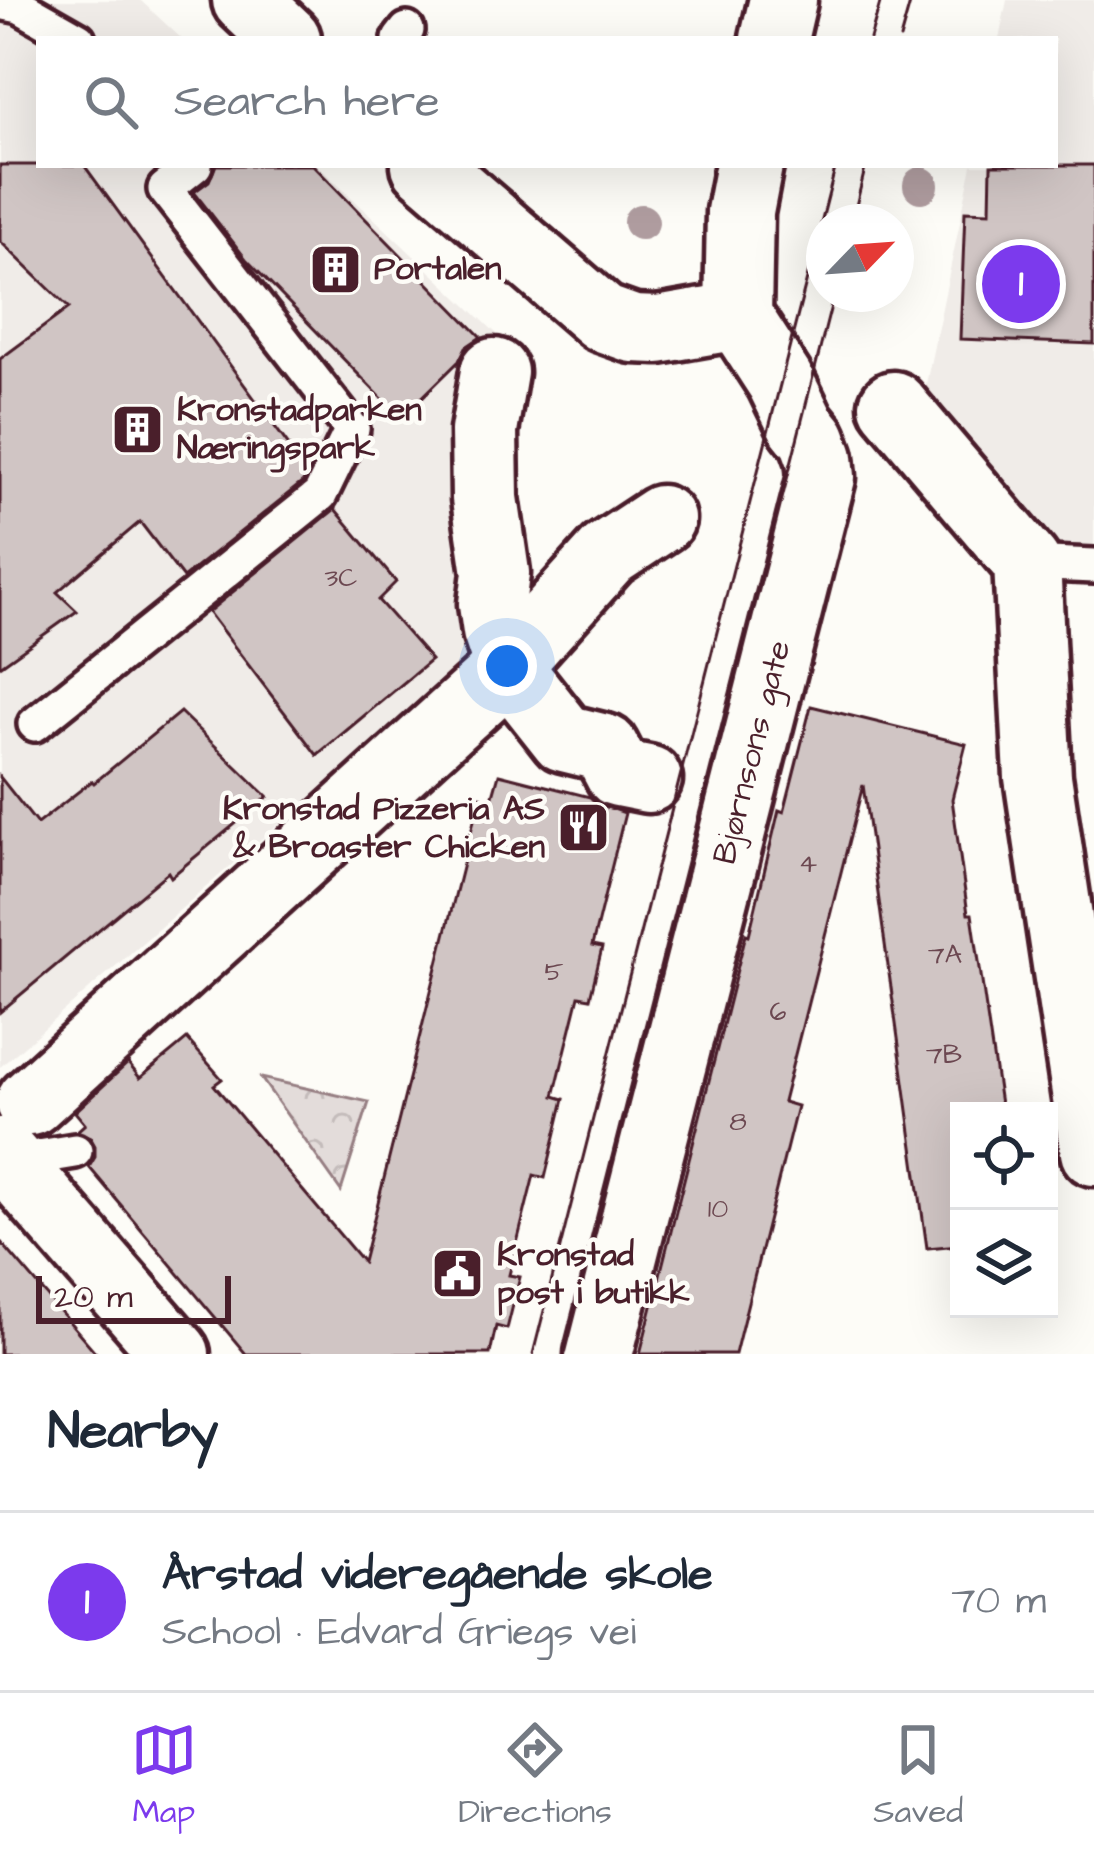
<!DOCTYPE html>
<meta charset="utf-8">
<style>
body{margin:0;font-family:"Architects Daughter",sans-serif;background:#f2f2f3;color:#1f2937}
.controls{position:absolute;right:36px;bottom:36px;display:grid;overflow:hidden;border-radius:0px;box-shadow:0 12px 48px #0002}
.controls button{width:108px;height:108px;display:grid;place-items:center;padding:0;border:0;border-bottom:3px solid #e0e1e3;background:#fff;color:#1f2937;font:60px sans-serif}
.compass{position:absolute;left:806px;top:204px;width:108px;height:108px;border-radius:50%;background:#fff;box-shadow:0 12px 48px #0002;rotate:65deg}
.scale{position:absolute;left:36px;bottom:30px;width:195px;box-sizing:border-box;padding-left:12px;border:6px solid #4a1f2b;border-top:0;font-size:33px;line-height:42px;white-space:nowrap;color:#4a1f2b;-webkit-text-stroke:9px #fdfcf7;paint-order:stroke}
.you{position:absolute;left:507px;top:666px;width:42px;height:42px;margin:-30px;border:9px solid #fff;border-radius:50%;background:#1a73e8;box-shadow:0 0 0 18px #1a73e833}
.badge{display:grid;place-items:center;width:78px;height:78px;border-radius:50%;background:#7c3aed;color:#fff;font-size:39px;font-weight:700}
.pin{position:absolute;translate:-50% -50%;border:6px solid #fff;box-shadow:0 3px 12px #0006}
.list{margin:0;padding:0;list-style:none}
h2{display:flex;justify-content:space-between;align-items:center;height:156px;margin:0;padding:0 48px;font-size:51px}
h2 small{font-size:39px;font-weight:400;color:#747a83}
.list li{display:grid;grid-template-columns:78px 1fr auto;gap:36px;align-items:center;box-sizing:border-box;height:180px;padding:0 48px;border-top:3px solid #e0e1e3}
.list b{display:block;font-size:45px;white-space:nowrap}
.list p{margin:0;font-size:39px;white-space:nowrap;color:#747a83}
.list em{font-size:39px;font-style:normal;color:#747a83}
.icon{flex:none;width:66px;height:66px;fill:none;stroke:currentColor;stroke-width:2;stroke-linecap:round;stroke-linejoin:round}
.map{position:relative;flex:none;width:1094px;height:1354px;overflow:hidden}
.search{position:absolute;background:#fff;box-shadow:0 12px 48px #0002;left:36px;right:36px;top:36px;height:132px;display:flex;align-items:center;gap:30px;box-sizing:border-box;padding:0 42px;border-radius:0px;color:#747a83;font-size:45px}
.sheet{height:336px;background:#fff}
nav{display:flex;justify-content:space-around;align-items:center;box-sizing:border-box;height:168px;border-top:3px solid #e0e1e3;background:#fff;font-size:33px;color:#747a83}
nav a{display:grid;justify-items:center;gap:6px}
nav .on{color:#7c3aed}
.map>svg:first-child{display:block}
</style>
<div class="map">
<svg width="1094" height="1354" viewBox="0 0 1094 1354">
<defs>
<pattern id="park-crowns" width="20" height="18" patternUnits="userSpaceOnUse" patternTransform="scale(3)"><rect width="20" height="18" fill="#e3dcda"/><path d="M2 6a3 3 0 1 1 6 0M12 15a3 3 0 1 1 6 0" fill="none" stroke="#c4bcbb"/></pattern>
</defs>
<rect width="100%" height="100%" fill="#fdfcf7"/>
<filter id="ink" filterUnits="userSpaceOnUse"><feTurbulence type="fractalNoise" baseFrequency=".00833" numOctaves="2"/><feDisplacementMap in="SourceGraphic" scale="24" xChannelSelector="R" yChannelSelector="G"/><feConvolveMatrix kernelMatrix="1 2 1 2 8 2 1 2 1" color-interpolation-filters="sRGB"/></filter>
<g filter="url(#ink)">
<g fill="#f0ece8">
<path d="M 0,0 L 140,0 L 182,39 L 39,39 L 39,165 L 317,165 L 496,333 L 471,656 L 0,1067 Z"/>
<path d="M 1007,0 L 1094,0 L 1094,566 L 1027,563 L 922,403 L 972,165 L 1055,165 L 1055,39 L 999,39 Z"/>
</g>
<path fill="url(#park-crowns)" stroke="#967e82" stroke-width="3" d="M 261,1078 L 369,1102 L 341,1191 Z"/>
<g fill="#d0c5c4" stroke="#4a1f2b" stroke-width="3">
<path d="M 0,165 L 84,165 L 308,472 L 303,482 L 183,578 L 140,522 L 57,592 L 77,611 L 0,666 L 0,359 L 69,308 L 0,241 Z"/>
<path d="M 216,165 L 313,165 L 481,337 L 466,347 L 459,361 L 401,418 L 246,259 L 194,192 L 209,181 Z"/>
<path d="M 991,165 L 1094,165 L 1094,344 L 960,339 L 965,211 L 990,212 Z"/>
<path d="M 335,509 L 396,582 L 378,600 L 431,660 L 317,755 L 208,612 Z"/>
<path d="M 811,706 L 966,744 L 952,799 L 968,914 L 972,914 L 1001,1111 L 959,1111 L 959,1245 L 927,1248 L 863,785 L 783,1102 L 797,1106 L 735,1354 L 640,1354 L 746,934 L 749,935 L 779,810 L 784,812 Z"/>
<path d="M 180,712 L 268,797 L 171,877 L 168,872 L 0,1012 L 0,777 L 37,824 L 92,781 L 94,783 Z"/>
<path d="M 499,774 L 590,797 L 596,803 L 625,813 L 592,946 L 602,948 L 590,998 L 579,996 L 554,1096 L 564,1099 L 545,1178 L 534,1175 L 509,1275 L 520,1277 L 507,1329 L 496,1326 L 490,1354 L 246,1354 L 89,1167 L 95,1157 L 95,1146 L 90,1137 L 77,1131 L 85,1124 L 75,1112 L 128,1063 L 140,1078 L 187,1039 L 222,1079 L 214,1085 L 363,1262 L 480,796 L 492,799 Z"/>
<path d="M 0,1241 L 97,1354 L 0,1354 Z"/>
</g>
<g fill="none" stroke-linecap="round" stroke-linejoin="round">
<defs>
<g id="lane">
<path d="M 0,2 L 20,6 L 78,39"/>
<path d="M 400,39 L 407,30"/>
<path d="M 1027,563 L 1094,566"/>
<path d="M 35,724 L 320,495 L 352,429 L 165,189 L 195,165"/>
<path d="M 9,1162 L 75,1151"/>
</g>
<g id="street">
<path d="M 494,372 L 484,431 L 485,498 L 496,573 L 492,604 L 496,631 L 508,667 L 564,738 L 605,748 L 618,773 L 648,779"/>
<path d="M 893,405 L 1027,563 L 1038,777 L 1094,1152"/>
<path d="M 30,1102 L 490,685 L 608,554 L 661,519"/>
<path d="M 0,1151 L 176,1354"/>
</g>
<g id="primary">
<path d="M 246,0 L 287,39"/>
<path d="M 774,39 L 783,0"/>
<path d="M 425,165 L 602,318 L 633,329 L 658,330 L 738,316"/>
<path id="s1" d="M 599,1354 L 822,477 L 820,458 L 813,439 L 801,424 L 780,381 L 738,316 L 740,212 L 749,165"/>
</g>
</defs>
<use href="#lane" stroke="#4a1f2b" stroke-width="42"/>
<use href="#street" stroke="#4a1f2b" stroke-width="75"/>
<use href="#primary" stroke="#4a1f2b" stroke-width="75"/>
<use href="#lane" stroke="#fdfcf7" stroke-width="33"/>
<use href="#street" stroke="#fdfcf7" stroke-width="66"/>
<use href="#primary" stroke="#fdfcf7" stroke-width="66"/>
<g stroke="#4a1f2b" stroke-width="3">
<path d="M 870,39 L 881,0"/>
<path d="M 900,39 L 911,0"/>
<path d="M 852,222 L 866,165"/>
<path d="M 533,1354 L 836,165"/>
<path d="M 565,1354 L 834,294"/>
</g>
</g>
<g fill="#af9c9f">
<circle cx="921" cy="185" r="18"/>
<circle cx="641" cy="222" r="18"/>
</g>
</g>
<defs>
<symbol id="building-square" viewBox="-11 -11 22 22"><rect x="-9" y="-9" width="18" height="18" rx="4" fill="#4a1f2b" stroke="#fdfcf7"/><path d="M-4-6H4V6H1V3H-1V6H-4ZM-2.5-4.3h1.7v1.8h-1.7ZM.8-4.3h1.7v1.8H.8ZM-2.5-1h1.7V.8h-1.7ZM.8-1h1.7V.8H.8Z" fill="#fff"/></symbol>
<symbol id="restaurant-square" viewBox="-11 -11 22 22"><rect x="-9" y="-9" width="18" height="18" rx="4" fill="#4a1f2b" stroke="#fdfcf7"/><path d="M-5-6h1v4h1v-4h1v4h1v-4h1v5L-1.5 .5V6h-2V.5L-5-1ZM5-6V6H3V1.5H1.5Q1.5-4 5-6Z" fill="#fff"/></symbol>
<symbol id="civic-square" viewBox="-11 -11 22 22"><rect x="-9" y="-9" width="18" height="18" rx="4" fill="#4a1f2b" stroke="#fdfcf7"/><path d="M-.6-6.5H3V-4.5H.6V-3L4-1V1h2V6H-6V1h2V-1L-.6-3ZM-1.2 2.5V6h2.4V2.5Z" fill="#fff"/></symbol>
</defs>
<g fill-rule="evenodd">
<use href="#building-square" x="306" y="240" width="59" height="59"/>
<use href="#building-square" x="108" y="400" width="59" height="59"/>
<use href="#restaurant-square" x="554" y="798" width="59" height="59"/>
<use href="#civic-square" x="428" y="1244" width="59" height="59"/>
</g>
<g text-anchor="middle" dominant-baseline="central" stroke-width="9" stroke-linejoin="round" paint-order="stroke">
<g font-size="27" fill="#6c4851">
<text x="341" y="578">3C</text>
<text x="808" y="864">4</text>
<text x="945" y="955">7A</text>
<text x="554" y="972">5</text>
<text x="778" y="1012">6</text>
<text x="944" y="1055">7B</text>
<text x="738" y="1122">8</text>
<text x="718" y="1209">10</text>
</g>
<g font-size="33" font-weight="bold" fill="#4a1f2b" stroke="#fdfcf7" text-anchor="start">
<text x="374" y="269">Portalen</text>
<text x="177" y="410">Kronstadparken<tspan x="177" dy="38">Næringspark</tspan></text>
<text x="545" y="809" text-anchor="end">Kronstad Pizzeria AS<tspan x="545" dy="38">&amp; Broaster Chicken</tspan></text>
<text x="497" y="1255">Kronstad<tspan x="497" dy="38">post i butikk</tspan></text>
</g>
<g font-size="33" fill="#4a1f2b" stroke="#fdfcf7">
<text stroke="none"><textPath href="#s1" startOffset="621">Bjørnsons gate</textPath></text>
</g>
</g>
</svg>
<div class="controls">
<button><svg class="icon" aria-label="locate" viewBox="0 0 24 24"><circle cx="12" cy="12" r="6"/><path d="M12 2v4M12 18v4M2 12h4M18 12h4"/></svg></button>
<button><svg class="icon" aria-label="layers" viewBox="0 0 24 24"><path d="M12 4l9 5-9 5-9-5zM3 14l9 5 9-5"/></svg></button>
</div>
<svg class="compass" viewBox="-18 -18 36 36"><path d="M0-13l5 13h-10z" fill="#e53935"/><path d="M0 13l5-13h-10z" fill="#747a83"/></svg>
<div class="scale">20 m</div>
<div class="you"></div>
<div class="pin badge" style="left:1021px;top:284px">1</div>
<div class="search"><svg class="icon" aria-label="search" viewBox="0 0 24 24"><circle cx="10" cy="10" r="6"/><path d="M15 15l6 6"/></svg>Search here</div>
</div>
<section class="sheet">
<h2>Nearby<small></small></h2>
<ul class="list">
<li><span class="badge">1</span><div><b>Årstad videregående skole</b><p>School · Edvard Griegs vei</p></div><em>70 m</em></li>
</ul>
</section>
<nav>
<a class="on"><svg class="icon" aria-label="map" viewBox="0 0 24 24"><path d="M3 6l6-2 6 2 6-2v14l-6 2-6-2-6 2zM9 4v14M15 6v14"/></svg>Map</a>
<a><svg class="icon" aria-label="directions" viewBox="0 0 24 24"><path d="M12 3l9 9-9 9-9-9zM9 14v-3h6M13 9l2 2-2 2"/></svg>Directions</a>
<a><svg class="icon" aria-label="saved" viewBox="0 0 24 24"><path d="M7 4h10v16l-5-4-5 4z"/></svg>Saved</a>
</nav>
